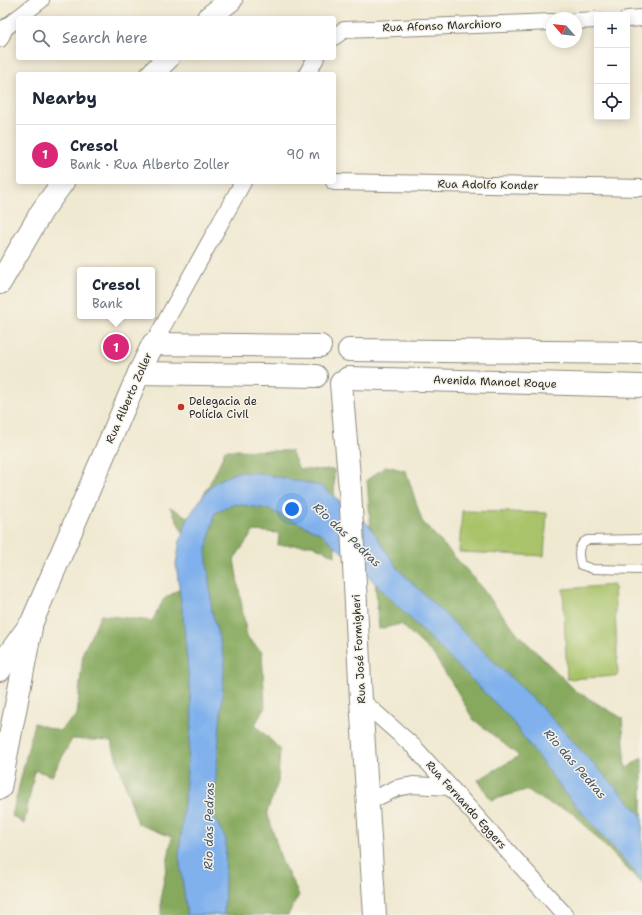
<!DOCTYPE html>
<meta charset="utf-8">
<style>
body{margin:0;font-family:"Shantell Sans",sans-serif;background:#f6f6f7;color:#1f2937}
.controls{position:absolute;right:12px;top:12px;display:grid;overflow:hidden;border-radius:4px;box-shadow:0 2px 10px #0003}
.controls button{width:36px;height:36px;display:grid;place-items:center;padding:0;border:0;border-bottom:1px solid #e0e1e3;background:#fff;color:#1f2937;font:20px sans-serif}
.compass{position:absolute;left:546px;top:12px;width:36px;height:36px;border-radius:50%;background:#fff;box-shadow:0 2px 10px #0003;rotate:298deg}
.you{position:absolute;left:292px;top:509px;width:14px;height:14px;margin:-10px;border:3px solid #fff;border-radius:50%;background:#1a73e8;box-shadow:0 0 0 6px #1a73e833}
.badge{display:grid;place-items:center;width:26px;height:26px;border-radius:50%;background:#db2777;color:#fff;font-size:13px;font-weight:700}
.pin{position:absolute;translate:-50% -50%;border:2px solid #fff;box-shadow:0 1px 4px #0006}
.popup{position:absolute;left:77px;top:267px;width:78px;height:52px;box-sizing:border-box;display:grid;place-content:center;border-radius:4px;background:#fff;filter:drop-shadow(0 1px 3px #0005);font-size:13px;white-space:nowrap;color:#747a83}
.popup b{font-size:15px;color:#1f2937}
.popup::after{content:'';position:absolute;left:50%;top:100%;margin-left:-8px;border:8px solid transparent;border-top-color:#fff}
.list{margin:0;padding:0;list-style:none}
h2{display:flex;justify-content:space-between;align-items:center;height:52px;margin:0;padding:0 16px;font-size:17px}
h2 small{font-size:13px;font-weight:400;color:#747a83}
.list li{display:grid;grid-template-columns:26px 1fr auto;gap:12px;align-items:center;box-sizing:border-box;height:60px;padding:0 16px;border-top:1px solid #e0e1e3}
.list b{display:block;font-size:15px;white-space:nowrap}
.list p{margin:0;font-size:13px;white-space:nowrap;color:#747a83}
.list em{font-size:13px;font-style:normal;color:#747a83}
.icon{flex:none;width:22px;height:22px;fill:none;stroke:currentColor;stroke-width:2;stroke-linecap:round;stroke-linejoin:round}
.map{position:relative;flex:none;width:642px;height:915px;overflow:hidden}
.search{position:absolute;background:#fff;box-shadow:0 2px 10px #0003;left:16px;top:16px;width:320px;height:44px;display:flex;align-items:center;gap:10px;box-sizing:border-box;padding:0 14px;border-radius:4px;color:#747a83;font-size:15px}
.panel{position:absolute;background:#fff;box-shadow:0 2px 10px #0003;left:16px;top:72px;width:320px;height:112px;border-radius:4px}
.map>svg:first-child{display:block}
</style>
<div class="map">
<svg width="642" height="915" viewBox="0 0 642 915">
<rect width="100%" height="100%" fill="#f7f3e8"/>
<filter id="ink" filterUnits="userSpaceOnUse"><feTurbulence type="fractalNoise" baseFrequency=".025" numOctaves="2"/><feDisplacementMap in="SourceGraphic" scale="8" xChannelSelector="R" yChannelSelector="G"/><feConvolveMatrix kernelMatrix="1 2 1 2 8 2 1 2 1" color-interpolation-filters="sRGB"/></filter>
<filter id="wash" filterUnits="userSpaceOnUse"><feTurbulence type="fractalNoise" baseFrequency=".012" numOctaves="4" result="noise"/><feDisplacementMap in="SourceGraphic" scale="16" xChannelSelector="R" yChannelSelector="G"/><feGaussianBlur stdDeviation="0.9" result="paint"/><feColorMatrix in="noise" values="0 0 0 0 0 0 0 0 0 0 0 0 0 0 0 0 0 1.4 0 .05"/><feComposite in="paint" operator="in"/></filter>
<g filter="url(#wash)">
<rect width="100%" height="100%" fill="#f0e9d1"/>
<g fill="#a8c369" stroke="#6a774a">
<path d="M 462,511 L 547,513 L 544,556 L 459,552 Z"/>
<path d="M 614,585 L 618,676 L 567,679 L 563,589 Z"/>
</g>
<g fill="#86a95d" stroke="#586a44">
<path d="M 225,450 L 291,451 L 299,469 L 334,470 L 335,556 L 312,545 L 278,545 L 279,533 L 254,531 L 234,559 L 247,637 L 262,652 L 265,707 L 255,725 L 280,749 L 278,782 L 267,812 L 282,862 L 299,895 L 288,915 L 161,915 L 161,895 L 172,837 L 138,824 L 111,741 L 72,739 L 52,776 L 35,770 L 24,824 L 12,816 L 34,723 L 59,731 L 77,715 L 83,652 L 101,615 L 152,621 L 164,599 L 180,589 C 177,568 176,554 183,533 L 170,507 L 189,518 C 203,496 216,475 225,450 Z"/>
<path d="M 386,466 L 406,471 L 422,521 L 473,577 L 518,634 L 576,691 L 622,718 L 626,769 L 642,757 L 642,884 L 572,812 L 550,804 L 526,790 L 491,800 L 478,780 L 519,756 L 473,719 L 457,691 L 433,654 L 401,624 L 379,629 L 367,480 Z"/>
</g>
<path fill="#80b1ec" stroke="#566e8c" d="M 237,472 L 259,473 L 321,486 L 369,525 L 399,570 L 543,709 L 642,816 L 642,880 L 563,791 L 509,717 L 368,576 L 322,534 L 268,509 L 235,504 L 215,513 L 206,551 L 212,612 L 225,660 L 213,816 L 226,839 L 224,915 L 187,915 L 179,856 L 192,717 L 183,616 L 176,564 L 180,541 L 188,518 L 203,496 L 215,482 Z"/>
</g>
<g filter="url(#ink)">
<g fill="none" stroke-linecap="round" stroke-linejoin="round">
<defs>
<path id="lane" d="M 642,539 L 587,540 C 577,545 578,555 581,565 L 593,569 L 642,570"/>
<g id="street">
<path d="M 18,18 L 41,0"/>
<path d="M 627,19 L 642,18"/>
<path d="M 576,21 L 597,20"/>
<path d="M 334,37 L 344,30 L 552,22"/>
<path d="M 0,39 L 5,28 L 18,18"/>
<path d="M 307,74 L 316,58"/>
<path d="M 334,182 L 642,188"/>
<path d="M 153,344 L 243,182"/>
<path d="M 361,700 L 414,747 L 565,915"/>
<path d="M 367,802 L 397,788 L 413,785 L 449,787"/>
</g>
<g id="secondary">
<path d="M 208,18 L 231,0"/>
<path d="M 152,74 L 168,58"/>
<path d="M 0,283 L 42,211 L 63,182"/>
<path d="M 349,350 L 642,353"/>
<path d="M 139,373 L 316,376"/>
<path d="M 348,378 L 642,386"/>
<path d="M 341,383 L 350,489 L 361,700 L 375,915"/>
<path d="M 0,670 L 9,654 L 32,622 L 139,373 L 153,344 L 320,346"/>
<path d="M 0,788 L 31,628"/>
</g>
</defs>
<use href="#lane" stroke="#8e8a7e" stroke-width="10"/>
<use href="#street" stroke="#8e8a7e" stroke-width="18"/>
<use href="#secondary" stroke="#8e8a7e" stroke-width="24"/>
<use href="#lane" stroke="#fff" stroke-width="8"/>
<use href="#street" stroke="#fff" stroke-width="16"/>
<use href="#secondary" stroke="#fff" stroke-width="22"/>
</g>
</g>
<circle fill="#c8321e" stroke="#f7f3e8" stroke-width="1.5" cx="181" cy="407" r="4"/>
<g text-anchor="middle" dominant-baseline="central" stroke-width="3" stroke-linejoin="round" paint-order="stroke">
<g font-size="11" fill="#2b2b2b" stroke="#f7f3e8">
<text transform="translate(442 26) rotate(-2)">Rua Afonso Marchioro</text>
<text transform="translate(488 185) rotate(1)">Rua Adolfo Konder</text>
<text transform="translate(495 382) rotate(2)">Avenida Manoel Roque</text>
<text transform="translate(129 398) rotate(-66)">Rua Alberto Zoller</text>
<text transform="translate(359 649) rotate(-93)">Rua José Formigheri</text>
<text transform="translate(466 805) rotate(48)">Rua Fernando Eggers</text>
</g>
<g font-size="11" fill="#2b2b2b" stroke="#f7f3e8" text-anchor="start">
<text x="189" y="401">Delegacia de<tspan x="189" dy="13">Polícia Civil</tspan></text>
</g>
<g font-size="12" font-style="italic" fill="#445365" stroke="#f7f3e8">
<text transform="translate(347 535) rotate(43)">Rio das Pedras</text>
<text transform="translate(575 764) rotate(49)">Rio das Pedras</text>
<text transform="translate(209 826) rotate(-89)">Rio das Pedras</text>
</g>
</g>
</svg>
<div class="controls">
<button>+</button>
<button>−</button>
<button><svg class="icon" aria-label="locate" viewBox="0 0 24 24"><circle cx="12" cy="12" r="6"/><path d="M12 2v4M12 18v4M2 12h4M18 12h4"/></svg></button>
</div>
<svg class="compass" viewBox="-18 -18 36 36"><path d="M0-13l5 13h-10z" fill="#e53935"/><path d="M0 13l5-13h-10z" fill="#747a83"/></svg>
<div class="you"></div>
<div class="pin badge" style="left:116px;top:347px">1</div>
<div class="popup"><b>Cresol</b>Bank</div>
<div class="search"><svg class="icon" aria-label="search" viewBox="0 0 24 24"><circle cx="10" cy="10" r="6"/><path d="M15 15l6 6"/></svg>Search here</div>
<section class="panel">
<h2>Nearby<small></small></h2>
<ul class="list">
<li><span class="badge">1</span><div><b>Cresol</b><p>Bank · Rua Alberto Zoller</p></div><em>90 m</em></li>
</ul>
</section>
</div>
